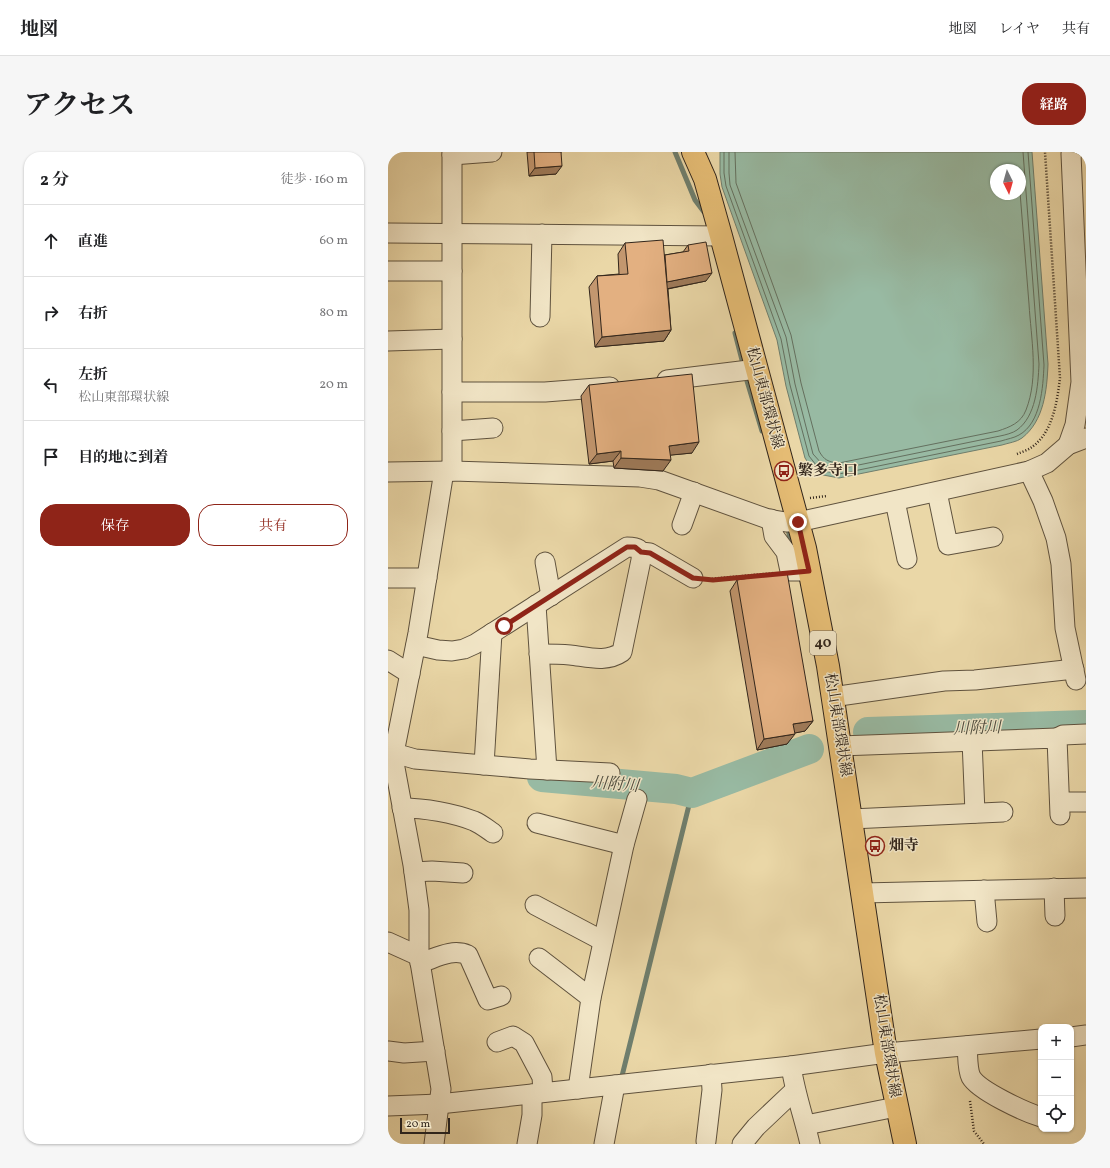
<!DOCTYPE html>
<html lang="ja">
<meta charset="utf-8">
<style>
body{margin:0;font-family:Vollkorn,"Noto Serif JP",serif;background:#f6f6f6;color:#202124}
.controls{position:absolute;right:12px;bottom:12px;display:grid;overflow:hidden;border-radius:8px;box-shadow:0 1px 3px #0004}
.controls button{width:36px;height:36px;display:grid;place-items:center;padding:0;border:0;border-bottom:1px solid #e0e0e0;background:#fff;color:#202124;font:20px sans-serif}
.compass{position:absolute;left:602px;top:12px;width:36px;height:36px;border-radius:50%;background:#fff;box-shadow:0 1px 3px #0004;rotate:175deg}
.scale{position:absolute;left:12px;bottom:10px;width:50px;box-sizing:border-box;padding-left:4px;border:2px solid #31251b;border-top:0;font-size:11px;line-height:14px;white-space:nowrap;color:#31251b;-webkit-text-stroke:3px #f1e5c6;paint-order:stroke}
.stop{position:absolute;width:12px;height:12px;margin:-9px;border:3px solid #8f2418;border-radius:50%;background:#fff}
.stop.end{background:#8f2418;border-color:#fff;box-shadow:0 1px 4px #0008}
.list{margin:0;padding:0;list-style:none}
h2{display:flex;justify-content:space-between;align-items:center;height:52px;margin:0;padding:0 16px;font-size:17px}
h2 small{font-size:13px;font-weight:400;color:#757577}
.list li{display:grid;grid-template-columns:26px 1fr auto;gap:12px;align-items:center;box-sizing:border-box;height:72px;padding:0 16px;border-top:1px solid #e0e0e0}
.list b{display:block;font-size:15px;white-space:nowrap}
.list p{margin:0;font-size:13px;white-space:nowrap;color:#757577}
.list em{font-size:13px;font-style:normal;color:#757577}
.actions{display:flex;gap:8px;padding:12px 16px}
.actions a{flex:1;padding:9px 0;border:1px solid #8f2418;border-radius:16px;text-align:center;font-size:14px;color:#8f2418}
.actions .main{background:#8f2418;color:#fff}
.icon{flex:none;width:22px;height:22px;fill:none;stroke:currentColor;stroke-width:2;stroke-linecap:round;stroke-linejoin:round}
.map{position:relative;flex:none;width:698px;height:992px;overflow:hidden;border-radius:16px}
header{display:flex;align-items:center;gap:24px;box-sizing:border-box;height:56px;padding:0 20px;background:#fff;border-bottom:1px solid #e0e0e0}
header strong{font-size:19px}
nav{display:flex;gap:22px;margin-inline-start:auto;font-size:14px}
.intro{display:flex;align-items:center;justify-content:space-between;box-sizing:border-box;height:96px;padding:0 24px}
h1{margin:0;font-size:28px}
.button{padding:10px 18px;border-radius:16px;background:#8f2418;color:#fff;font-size:14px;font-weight:700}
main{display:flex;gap:24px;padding:0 24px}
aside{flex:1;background:#fff;border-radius:16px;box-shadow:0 1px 3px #0004}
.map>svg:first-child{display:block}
</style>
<header>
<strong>地図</strong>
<nav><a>地図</a><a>レイヤ</a><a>共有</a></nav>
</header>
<div class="intro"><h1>アクセス</h1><a class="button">経路</a></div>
<main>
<aside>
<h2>2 分<small>徒歩 · 160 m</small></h2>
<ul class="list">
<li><svg class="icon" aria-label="ahead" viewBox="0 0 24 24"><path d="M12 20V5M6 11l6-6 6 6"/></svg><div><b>直進</b></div><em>60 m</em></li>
<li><svg class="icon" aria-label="right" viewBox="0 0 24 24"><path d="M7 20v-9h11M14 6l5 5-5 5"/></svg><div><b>右折</b></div><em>80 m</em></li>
<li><svg class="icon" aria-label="left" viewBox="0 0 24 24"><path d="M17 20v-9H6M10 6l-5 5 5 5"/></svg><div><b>左折</b><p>松山東部環状線</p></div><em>20 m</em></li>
<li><svg class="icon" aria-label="arrive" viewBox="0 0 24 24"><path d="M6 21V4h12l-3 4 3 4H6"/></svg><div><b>目的地に到着</b></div></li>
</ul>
<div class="actions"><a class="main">保存</a><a>共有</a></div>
</aside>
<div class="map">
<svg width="698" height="992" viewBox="0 0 698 992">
<rect width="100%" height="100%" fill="#ead7a7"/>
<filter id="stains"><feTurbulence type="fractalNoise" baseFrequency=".005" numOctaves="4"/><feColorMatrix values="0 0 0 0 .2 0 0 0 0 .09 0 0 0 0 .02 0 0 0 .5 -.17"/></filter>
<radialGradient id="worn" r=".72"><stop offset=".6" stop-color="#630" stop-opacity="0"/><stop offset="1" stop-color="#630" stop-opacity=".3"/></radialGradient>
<path fill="#98baa3" stroke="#6f7e6d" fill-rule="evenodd" d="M 332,0 L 644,0 L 660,212 C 659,238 656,269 634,286 C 629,290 620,291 614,293 L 451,326 L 430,322 L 425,318 L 417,306 L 398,234 L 389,188 L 334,35 L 332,22 ZM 608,18 L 632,18 L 632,42 L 608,42 Z"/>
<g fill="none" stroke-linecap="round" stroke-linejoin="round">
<g stroke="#64705f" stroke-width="1">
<path d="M 336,0 L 336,21 L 338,34 L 393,187 L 402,233 L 421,304 L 432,318 L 451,322 L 613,289 C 619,287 626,286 631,283 C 653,271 655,235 656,213 L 640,0"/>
<path d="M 341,0 L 341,21 L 342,33 L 398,185 L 407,232 L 425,302 L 435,313 L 451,317 L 612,284 C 617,283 625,281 629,278 C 648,264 650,234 651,212 L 635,0"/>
<path d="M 347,0 L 348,31 L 403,183 L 413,231 L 431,299 C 436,308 440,310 451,311 L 610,279 C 622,275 633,271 638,258 C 651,225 643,186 641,152 C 638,115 635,77 632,40"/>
</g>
<g stroke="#6f7e6d" stroke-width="5">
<path d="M 287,0 L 307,48 L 316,60"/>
<path d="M 347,181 L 354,208"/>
<path d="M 359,229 L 374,279"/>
<path d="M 400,377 L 404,396"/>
<path d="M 234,924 L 304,641"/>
</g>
<g stroke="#98baa3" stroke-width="30">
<path d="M 480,580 L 698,573"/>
<path d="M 154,625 L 288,637 L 304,641 L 421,597"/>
</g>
<defs>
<g id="street">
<path d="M 64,3 L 104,0"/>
<path d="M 0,81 L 333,84"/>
<path d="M 0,119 L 64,119"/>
<path d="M 152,165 L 154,82"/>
<path d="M 0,189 L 64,187"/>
<path d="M 279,228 L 369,217"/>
<path d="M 64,240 L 157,240 L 222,235"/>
<path d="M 64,279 L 105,276"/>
<path d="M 680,293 L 687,273 L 693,230 L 683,2 L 685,0"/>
<path d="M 56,319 L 30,481 L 6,601 L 27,607 L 142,617 L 222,621"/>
<path d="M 64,319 L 64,0"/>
<path d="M 641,319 L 655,349 L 668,386 L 673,412 L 677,476 L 688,528"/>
<path d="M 0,320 L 64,319 L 252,325 L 271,328 L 380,367 L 398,370 L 410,370 L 641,319 L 659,311 L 680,293 L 698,286"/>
<path d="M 549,340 L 560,393 L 605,385"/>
<path d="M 507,349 L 519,407"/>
<path d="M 383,367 L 386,384 L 398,400 L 402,419 L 421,419"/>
<path d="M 294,373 L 306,340"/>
<path d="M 253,400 L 262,401 L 305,426"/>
<path d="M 157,410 L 163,444"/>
<path d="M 0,426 L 39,426"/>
<path d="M 148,453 L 159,618"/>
<path d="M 28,493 L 50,498 L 64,499 L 76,497 L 87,492 L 239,395 C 249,395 254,396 253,408 L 234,500 C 218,511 200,505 182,503 C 172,502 161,502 151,502"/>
<path d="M 0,508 L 22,522"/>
<path d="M 444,545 L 556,529 L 587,528 L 686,517"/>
<path d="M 669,586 L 675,583 L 698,582"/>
<path d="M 584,588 L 587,661"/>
<path d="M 452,594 L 669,586 L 672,663"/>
<path d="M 0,599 L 6,601 L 7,616 L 25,713 L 31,758 L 31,804 L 53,937 L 46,992"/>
<path d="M 96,613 L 104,481"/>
<path d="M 672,650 L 698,650"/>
<path d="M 14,656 C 37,656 65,661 86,669 C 93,672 99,677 105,681"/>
<path d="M 463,667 L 615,660"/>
<path d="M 149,671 L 236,693"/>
<path d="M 26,720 L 44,719 L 75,721"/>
<path d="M 666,736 L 667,764"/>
<path d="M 596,738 L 599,770"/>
<path d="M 474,741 L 698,736"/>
<path d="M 147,753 L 215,789"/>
<path d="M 0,790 L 31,804"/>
<path d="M 151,806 L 203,846"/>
<path d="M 32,811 C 48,806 64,796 80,803 L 100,848 L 113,844"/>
<path d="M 683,885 L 698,883"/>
<path d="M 109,890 L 125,884 L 136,891 L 154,925 L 155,940"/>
<path d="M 579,894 C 580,902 579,917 583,925 C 591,939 637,960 653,965"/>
<path d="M 0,899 L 16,901 L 47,899"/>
<path d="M 403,914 C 407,941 416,966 422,992"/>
<path d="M 190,937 L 203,846 L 236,693 L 249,647"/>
<path d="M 0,954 L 51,952 L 403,914 L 498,901 L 653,887"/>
<path d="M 418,973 L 508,955"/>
<path d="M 318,989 L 324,938 L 323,922"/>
<path d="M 139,992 L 144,963 L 144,942"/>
<path d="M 216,992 L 227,933"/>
<path d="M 354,992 L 368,975 L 406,939"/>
</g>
<path id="primary" d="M 305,0 L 317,27 L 333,84 L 417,396 L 440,514 L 498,901 L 517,992"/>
</defs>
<use href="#street" stroke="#5f523e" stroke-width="21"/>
<use href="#primary" stroke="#31251b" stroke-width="24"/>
<g stroke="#31251b" stroke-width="2.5" stroke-dasharray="1 2" stroke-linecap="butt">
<path d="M 629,302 C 634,300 640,298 644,295 C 665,280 669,250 672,226 L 657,0"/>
<path d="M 422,346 L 439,344"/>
<path d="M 321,427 L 386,421"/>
<path d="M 582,949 L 586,979 L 596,992"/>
</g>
<use href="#street" stroke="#f1e5c6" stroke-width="19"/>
<use href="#primary" stroke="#e5bc74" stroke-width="22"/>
</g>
<g fill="#c3976f" stroke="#31251b">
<path d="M 139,0 L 173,0 L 168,22 L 141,24 Z"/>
<path d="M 237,91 L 277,103 L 295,100 L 300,93 L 318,129 L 280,137 L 283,178 L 276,189 L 207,195 L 201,135 L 209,124 L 231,122 L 230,102 Z"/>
<path d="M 201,233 L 304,301 L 282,303 L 275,319 L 226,316 L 225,309 L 201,312 L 193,244 Z"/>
<path d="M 349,428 L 425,569 L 417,579 L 406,581 L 399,592 L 369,598 L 342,439 Z"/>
</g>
<g fill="#9f7b5a" stroke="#31251b">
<path d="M 174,14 L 168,22 L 141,24 L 147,16 Z"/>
<path d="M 324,121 L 318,129 L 273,138 L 278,130 Z"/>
<path d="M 283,178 L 276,189 L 207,195 L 214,185 Z"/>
<path d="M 311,290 L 304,301 L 274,304 L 281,294 Z"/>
<path d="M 233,299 L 225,309 L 201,312 L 209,302 Z"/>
<path d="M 233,306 L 283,308 L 275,319 L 226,316 Z"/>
<path d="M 425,569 L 417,579 L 397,583 L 405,572 Z"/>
<path d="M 407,582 L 399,592 L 369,598 L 376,587 Z"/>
</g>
<g fill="#e3b081" stroke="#31251b">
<path d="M 146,0 L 173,0 L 174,14 L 147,16 Z"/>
<path d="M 275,88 L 283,178 L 214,185 L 209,124 L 240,122 L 237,91 Z"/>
<path d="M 318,90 L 324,121 L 279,130 L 277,103 L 301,99 L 300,93 Z"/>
<path d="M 304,222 L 311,290 L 281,294 L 283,308 L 233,306 L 233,299 L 209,302 L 201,233 Z"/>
<path d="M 399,420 L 425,569 L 405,572 L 407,582 L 376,587 L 349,428 Z"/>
</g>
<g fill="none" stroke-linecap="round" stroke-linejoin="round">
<path stroke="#8f2418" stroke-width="5" d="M 116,474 L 239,395 L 247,395 L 253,400 L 262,401 L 305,426 L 325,428 L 421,419 L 410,370"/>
</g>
<defs>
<symbol id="bus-ring" viewBox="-11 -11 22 22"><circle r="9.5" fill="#f1e5c6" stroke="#8f2418" stroke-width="1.5"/><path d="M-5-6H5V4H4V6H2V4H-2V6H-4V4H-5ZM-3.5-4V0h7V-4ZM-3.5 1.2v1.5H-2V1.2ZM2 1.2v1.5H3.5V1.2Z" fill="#8f2418"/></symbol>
</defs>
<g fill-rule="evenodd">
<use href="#bus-ring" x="385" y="308" width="22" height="22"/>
<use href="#bus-ring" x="476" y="683" width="22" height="22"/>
</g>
<g text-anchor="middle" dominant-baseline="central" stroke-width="3" stroke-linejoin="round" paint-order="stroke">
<rect fill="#f1e5c6" stroke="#6b5f4e" stroke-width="1" x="422" y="479" width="26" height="24" rx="3"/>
<g font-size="14" font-weight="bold" fill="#31251b">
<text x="435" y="491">40</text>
</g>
<g font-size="15" fill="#31251b" stroke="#f1e5c6">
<text transform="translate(376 246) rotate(75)">松山東部環状線</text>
<text transform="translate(449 573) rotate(81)">松山東部環状線</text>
<text transform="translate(498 894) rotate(81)">松山東部環状線</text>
</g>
<g font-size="15" font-weight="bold" fill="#31251b" stroke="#f1e5c6" text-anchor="start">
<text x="410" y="319">繁多寺口</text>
<text x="501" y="694">畑寺</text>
</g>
<g font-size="16" font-style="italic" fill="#4b4a3d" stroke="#f1e5c6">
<text transform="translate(589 577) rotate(-2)">川附川</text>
<text transform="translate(227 633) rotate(5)">川附川</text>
</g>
</g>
<rect width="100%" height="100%" filter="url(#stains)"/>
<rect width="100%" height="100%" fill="url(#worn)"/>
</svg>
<div class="controls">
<button>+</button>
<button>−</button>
<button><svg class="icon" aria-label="locate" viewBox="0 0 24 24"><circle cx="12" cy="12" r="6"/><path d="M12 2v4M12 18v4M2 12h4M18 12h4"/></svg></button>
</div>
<svg class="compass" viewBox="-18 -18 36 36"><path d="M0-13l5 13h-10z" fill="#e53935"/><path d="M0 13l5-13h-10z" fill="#757577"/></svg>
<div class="scale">20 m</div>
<div class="stop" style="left:116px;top:474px"></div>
<div class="stop end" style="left:410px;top:370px"></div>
</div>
</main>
